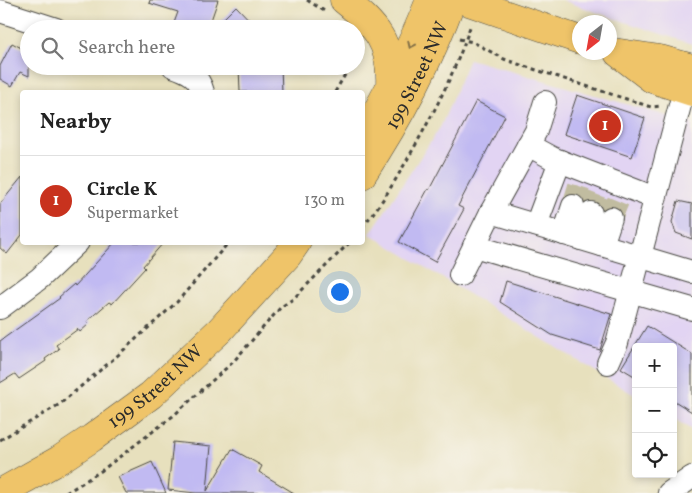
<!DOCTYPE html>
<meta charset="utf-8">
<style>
body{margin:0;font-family:Vollkorn,serif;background:#f6f6f6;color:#222}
.controls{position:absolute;right:15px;bottom:15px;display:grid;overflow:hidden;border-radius:5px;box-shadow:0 2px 8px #0003}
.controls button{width:45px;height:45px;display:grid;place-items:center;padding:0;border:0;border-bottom:1px solid #e0e0e0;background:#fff;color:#222;font:25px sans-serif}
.compass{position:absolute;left:572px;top:15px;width:45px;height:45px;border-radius:50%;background:#fff;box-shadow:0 2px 8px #0003;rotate:211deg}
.you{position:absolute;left:339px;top:291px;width:18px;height:18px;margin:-12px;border:4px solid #fff;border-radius:50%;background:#1a73e8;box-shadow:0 0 0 8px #1a73e833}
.badge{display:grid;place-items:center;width:32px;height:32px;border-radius:50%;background:#c8321e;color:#fff;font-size:16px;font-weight:700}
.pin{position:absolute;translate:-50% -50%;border:2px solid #fff;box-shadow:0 1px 5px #0006}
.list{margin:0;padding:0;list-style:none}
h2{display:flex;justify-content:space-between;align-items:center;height:65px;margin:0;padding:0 20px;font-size:21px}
h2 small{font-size:16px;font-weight:400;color:#767676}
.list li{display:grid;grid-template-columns:32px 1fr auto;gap:15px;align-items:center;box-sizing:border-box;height:90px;padding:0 20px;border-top:1px solid #e0e0e0}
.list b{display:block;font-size:19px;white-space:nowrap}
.list p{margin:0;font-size:16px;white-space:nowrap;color:#767676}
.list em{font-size:16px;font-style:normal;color:#767676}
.icon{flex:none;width:28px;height:28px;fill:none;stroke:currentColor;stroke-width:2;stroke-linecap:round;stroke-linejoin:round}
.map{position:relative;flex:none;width:692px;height:493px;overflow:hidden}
.search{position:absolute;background:#fff;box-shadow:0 2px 8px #0003;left:20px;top:20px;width:345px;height:55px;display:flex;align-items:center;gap:12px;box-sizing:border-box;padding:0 18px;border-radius:28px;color:#767676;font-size:19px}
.panel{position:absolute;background:#fff;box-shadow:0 2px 8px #0003;left:20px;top:90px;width:345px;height:155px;border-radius:5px}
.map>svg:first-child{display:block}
</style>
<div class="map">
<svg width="692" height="493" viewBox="0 0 692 493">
<rect width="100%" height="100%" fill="#f7f3e8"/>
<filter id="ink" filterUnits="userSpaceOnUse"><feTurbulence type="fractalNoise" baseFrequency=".02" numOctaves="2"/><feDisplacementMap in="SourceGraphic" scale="10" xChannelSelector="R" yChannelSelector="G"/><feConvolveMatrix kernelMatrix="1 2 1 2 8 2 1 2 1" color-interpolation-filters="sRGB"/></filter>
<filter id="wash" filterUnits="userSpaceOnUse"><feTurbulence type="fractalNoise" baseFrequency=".0096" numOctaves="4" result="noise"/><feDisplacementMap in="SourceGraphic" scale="20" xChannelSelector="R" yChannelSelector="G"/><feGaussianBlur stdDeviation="1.12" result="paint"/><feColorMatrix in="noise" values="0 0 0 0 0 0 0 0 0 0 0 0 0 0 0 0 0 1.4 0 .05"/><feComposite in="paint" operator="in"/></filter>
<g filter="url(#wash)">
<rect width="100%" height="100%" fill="#e7e0bd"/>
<g fill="#e2d4f3">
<path d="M 562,0 L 692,0 L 692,44 L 610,17 Z"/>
<path d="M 469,59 L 692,123 L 692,430 L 673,418 L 673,347 L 636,347 L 636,396 L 370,234 L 441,126 Z"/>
</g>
<g id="blocks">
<g fill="#c1baf2">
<path d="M 150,0 L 218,0 L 208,29 L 190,29 L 174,23 L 178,12 L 149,3 Z"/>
<path d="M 236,6 L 258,29 L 213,29 Z"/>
<path d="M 12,43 L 29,52 L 29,76 L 20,72 L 12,86 L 0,79 L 0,66 Z"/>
<path d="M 239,66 L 281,66 L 282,92 L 240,92 Z"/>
<path d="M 577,95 L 645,118 L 632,157 L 564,134 Z"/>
<path d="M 476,101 L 505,116 L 458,206 L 464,209 L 435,262 L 399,242 L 428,189 L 429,190 Z"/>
<path d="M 22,177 L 22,235 L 7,254 L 0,248 L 0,204 Z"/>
<path d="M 678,201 L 692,204 L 692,239 L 676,233 L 672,222 Z"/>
<path d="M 115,242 L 164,242 L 143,266 L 145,268 L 112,304 L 109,302 L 87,321 L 89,324 L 80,332 L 78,329 L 56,345 L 59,349 L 45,359 L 46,361 L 19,379 L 15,374 L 0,383 L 0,341 L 60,298 L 59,297 L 74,284 L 75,286 Z"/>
<path d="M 506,281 L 611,314 L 600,350 L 552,335 L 500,302 Z"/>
<path d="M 647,326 L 692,354 L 692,412 L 673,400 L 673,347 L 636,347 L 636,377 L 621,368 Z"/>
<path d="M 173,442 L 211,446 L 207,491 L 232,449 L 262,466 L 259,472 L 294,493 L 196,493 L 168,490 Z"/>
<path d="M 152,462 L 166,493 L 126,493 L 118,477 Z"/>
</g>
</g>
</g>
<g filter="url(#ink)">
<use href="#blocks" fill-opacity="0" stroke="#474641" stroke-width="1"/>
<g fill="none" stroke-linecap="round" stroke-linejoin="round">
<g stroke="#c1bca0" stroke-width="22" stroke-dasharray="22 11" stroke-linecap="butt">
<path d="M 573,206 L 579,186"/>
<path d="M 591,213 L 598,195"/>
<path d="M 611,218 L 618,201"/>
</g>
<defs>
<g id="minor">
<path d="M 0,11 L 56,29"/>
<path d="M 173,66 C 188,71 199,76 203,92"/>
<path d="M 528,145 L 552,158 L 655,198"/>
<path d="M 491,212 L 692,272"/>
<path d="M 536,225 L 560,161"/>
<path d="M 564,234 L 573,206"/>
<path d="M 581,239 L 591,213"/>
<path d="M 602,245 L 611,218"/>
<path d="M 474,246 L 692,309"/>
<path d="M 460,275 L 491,212 L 536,131 L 545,102"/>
<path d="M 0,308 L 40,278 L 78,242"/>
<path d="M 608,363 L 617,343 L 684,90"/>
<path d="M 669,493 L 692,477"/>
</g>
<g id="major">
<path d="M 344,0 C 376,26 392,42 390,86"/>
<path d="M 463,0 L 580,40"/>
<path d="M 618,53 L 652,79 L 692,92"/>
<path d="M 620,53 L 660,59 L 692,68"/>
<path d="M 362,137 C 388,93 411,48 430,0"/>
<path id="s1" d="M 362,175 C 399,119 429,63 452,0"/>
<path id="s2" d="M 0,493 L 59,460 L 92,438 L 151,395 L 220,330 L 288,255 L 297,242"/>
</g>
</defs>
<use href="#minor" stroke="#474641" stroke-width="24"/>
<use href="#major" stroke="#474641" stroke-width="29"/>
<g stroke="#474641" stroke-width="3" stroke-dasharray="4 4" stroke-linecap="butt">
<path d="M 307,0 L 326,12"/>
<path d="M 459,39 L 473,42 L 504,59 L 518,64 L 651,107 L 662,106"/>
<path d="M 356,54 L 361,45"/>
<path d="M 335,92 L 350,66"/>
<path d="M 362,227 C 383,203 399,174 415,146 C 437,107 457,67 471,24"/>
<path d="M 0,440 L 60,404 L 117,356 L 177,302 L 229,242"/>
<path d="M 66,493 L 101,471 L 173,416 L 233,362 L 281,307 L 293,299 L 350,242"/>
</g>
<use href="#minor" stroke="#fff" stroke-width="22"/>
<use href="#major" stroke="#efc469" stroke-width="28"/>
</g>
<defs><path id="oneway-chevron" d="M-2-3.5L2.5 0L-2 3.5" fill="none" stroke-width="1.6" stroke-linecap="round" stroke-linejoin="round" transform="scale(1.25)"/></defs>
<use stroke="#837047" href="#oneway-chevron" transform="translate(411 45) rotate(115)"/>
</g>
<g text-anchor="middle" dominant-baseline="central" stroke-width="5" stroke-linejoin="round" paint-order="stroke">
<g font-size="19" fill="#2b2b2b" stroke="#f7f3e8">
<text stroke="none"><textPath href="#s1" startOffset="114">199 Street NW</textPath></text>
<text stroke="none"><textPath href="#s2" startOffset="189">199 Street NW</textPath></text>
</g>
</g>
</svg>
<div class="controls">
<button>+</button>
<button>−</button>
<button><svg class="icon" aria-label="locate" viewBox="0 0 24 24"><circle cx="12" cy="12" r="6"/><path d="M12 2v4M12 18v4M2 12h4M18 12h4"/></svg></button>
</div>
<svg class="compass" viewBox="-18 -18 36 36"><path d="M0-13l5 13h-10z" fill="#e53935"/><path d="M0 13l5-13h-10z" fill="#767676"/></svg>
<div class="you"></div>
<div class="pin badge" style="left:605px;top:126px">1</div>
<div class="search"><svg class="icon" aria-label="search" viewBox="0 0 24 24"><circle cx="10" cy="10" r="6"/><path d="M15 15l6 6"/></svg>Search here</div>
<section class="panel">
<h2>Nearby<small></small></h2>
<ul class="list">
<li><span class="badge">1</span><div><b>Circle K</b><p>Supermarket</p></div><em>130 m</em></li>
</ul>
</section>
</div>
